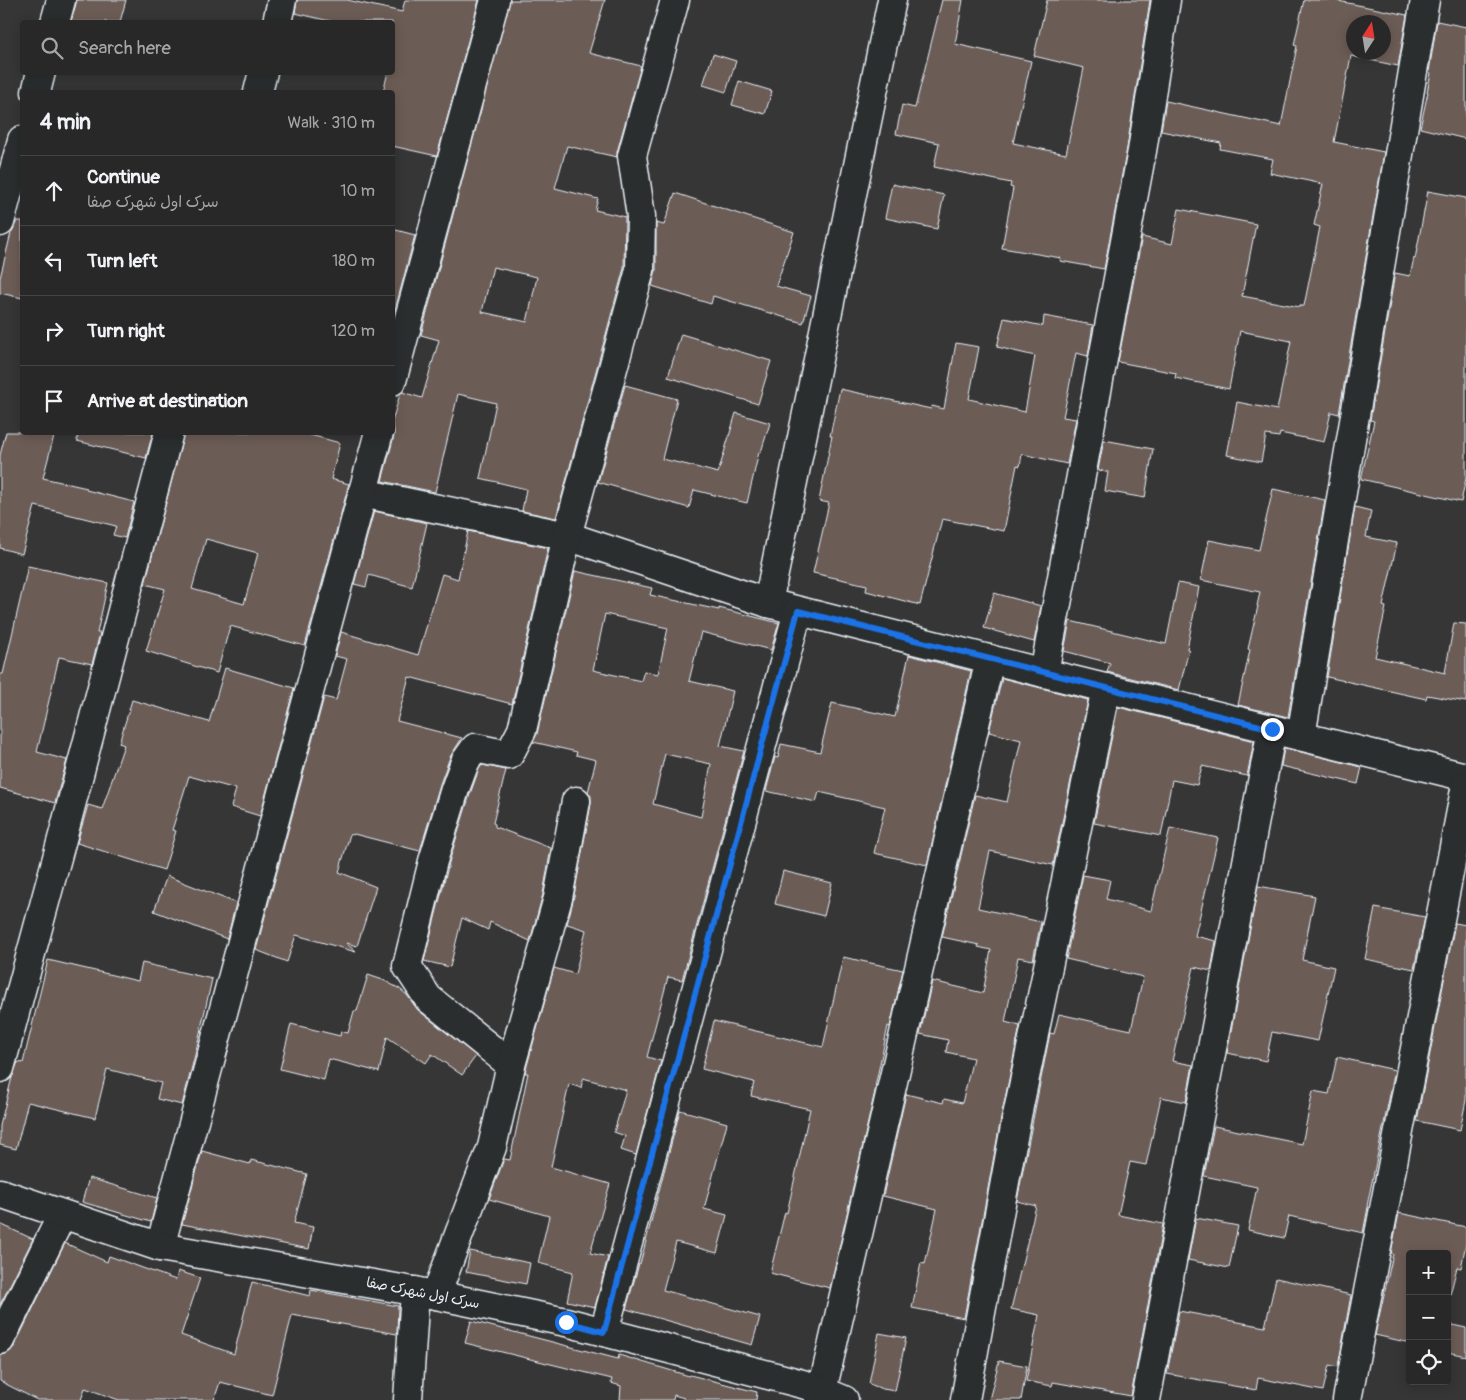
<!DOCTYPE html>
<meta charset="utf-8">
<style>
body{margin:0;font-family:Pangolin,"Playpen Sans Arabic",sans-serif;background:#313030;color:#f1f3f6}
.controls{position:absolute;right:15px;bottom:15px;display:grid;overflow:hidden;border-radius:5px;box-shadow:0 2px 12px #0003}
.controls button{width:45px;height:45px;display:grid;place-items:center;padding:0;border:0;border-bottom:1px solid #454445;background:#292828;color:#f1f3f6;font:25px sans-serif}
.compass{position:absolute;left:1346px;top:15px;width:45px;height:45px;border-radius:50%;background:#292828;box-shadow:0 2px 12px #0003;rotate:12deg}
.stop{position:absolute;width:15px;height:15px;margin:-11px;border:4px solid #1a73e8;border-radius:50%;background:#fff}
.stop.end{background:#1a73e8;border-color:#fff;box-shadow:0 1px 5px #0008}
.list{margin:0;padding:0;list-style:none}
h2{display:flex;justify-content:space-between;align-items:center;height:65px;margin:0;padding:0 20px;font-size:21px}
h2 small{font-size:16px;font-weight:400;color:#a5a6a8}
.list li{display:grid;grid-template-columns:32px 1fr auto;gap:15px;align-items:center;box-sizing:border-box;height:70px;padding:0 20px;border-top:1px solid #454445}
.list b{display:block;font-size:19px;white-space:nowrap}
.list p{margin:0;font-size:16px;white-space:nowrap;color:#a5a6a8}
.list em{font-size:16px;font-style:normal;color:#a5a6a8}
.icon{flex:none;width:28px;height:28px;fill:none;stroke:currentColor;stroke-width:2;stroke-linecap:round;stroke-linejoin:round}
.map{position:relative;flex:none;width:1466px;height:1400px;overflow:hidden}
.search{position:absolute;background:#292828;box-shadow:0 2px 12px #0003;left:20px;top:20px;width:375px;height:55px;display:flex;align-items:center;gap:12px;box-sizing:border-box;padding:0 18px;border-radius:5px;color:#a5a6a8;font-size:19px}
.panel{position:absolute;background:#292828;box-shadow:0 2px 12px #0003;left:20px;top:90px;width:375px;height:345px;border-radius:5px}
.map>svg:first-child{display:block}
</style>
<div class="map">
<svg width="1466" height="1400" viewBox="0 0 1466 1400">
<rect width="100%" height="100%" fill="#373636"/>
<filter id="ink" filterUnits="userSpaceOnUse"><feTurbulence type="fractalNoise" baseFrequency=".02" numOctaves="2"/><feDisplacementMap in="SourceGraphic" scale="10" xChannelSelector="R" yChannelSelector="G"/><feConvolveMatrix kernelMatrix="1 2 1 2 8 2 1 2 1" color-interpolation-filters="sRGB"/></filter>
<g filter="url(#ink)">
<g fill="#6c5b56" stroke="#e8f1f8" fill-rule="evenodd">
<path d="M 77,0 L 126,0 L 120,22 L 71,22 Z"/>
<path d="M 297,0 L 347,0 L 402,12 L 405,0 L 479,0 L 437,156 L 392,146 L 392,92 L 383,92 L 388,72 L 392,72 L 392,22 L 334,22 L 295,13 Z"/>
<path d="M 510,0 L 605,0 L 589,53 L 641,66 L 617,152 L 617,157 L 567,146 L 555,188 L 598,199 L 595,210 L 625,217 L 624,268 L 556,518 L 522,511 L 526,489 L 480,478 L 496,403 L 458,394 L 435,492 L 382,481 L 394,436 L 392,422 L 400,394 L 402,392 L 422,398 L 439,340 L 421,335 ZM 493,267 L 537,277 L 527,322 L 482,312 Z"/>
<path d="M 942,0 L 963,0 L 955,44 L 1031,61 L 1013,143 L 1066,154 L 1084,68 L 1034,56 L 1047,0 L 1150,0 L 1127,148 L 1104,269 L 1060,261 L 1061,258 L 1002,248 L 1013,188 L 1010,187 L 1011,183 L 934,167 L 939,143 L 896,134 L 902,105 L 915,108 Z"/>
<path d="M 1304,0 L 1333,0 L 1407,15 L 1398,66 L 1351,56 L 1334,142 L 1384,152 L 1339,414 L 1331,412 L 1324,442 L 1280,433 L 1279,437 L 1266,435 L 1261,462 L 1227,455 L 1237,402 L 1277,410 L 1291,341 L 1240,331 L 1229,389 L 1175,378 L 1176,373 L 1118,362 L 1142,237 L 1172,244 L 1179,209 L 1256,224 L 1242,296 L 1300,307 L 1300,306 L 1304,306 L 1320,227 L 1314,225 L 1323,184 L 1270,173 L 1273,159 L 1220,149 L 1221,143 L 1161,131 L 1166,101 L 1281,126 L 1297,46 L 1294,45 ZM 1354,22 L 1384,22 L 1384,52 L 1354,52 Z"/>
<path d="M 1437,21 L 1466,27 L 1466,139 L 1420,128 L 1428,92 L 1427,92 L 1431,73 L 1429,72 Z"/>
<path d="M 713,54 L 736,61 L 726,92 L 703,85 Z"/>
<path d="M 739,81 L 772,91 L 765,114 L 732,105 Z"/>
<path d="M 892,184 L 944,195 L 937,229 L 885,218 Z"/>
<path d="M 1428,191 L 1466,198 L 1466,478 L 1461,502 L 1361,479 L 1374,421 L 1370,420 L 1395,273 L 1410,276 L 1414,258 L 1415,259 Z"/>
<path d="M 675,193 L 794,232 L 776,286 L 811,296 L 803,323 L 713,296 L 711,304 L 652,286 L 656,270 L 656,223 L 664,225 Z"/>
<path d="M 17,221 L 22,221 L 22,298 L 0,293 L 0,278 L 11,233 Z"/>
<path d="M 392,229 L 415,235 L 395,310 L 392,310 Z"/>
<path d="M 1044,316 L 1093,325 L 1088,356 L 1076,353 L 1063,417 L 1076,419 L 1067,464 L 1022,454 L 1020,466 L 1017,465 L 1004,531 L 942,519 L 920,605 L 866,591 L 867,585 L 813,573 L 829,503 L 819,501 L 832,436 L 830,436 L 840,389 L 931,409 L 932,406 L 944,409 L 956,343 L 979,347 L 969,399 L 1025,412 L 1035,356 L 997,347 L 1004,318 L 1043,326 Z"/>
<path d="M 681,334 L 771,361 L 758,404 L 668,377 Z"/>
<path d="M 625,385 L 677,399 L 662,459 L 688,465 L 718,473 L 736,413 L 770,423 L 761,452 L 759,452 L 747,503 L 694,490 L 689,508 L 598,482 Z"/>
<path d="M 6,432 L 55,432 L 43,478 L 87,488 L 86,490 L 134,502 L 125,538 L 113,535 L 116,526 L 35,506 L 22,554 L 0,548 L 0,455 Z"/>
<path d="M 78,432 L 153,432 L 146,458 L 77,441 Z"/>
<path d="M 184,432 L 299,432 L 340,443 L 331,479 L 349,484 L 305,646 L 230,626 L 217,673 L 146,651 L 165,589 L 145,584 ZM 206,539 L 258,553 L 244,604 L 192,589 Z"/>
<path d="M 1104,440 L 1153,449 L 1145,498 L 1105,491 L 1108,472 L 1098,470 Z"/>
<path d="M 1273,489 L 1325,500 L 1288,717 L 1238,705 L 1250,650 L 1248,649 L 1258,606 L 1257,606 L 1260,592 L 1201,580 L 1209,540 L 1259,550 Z"/>
<path d="M 1355,507 L 1371,511 L 1366,537 L 1397,543 L 1383,606 L 1386,607 L 1375,657 L 1445,673 L 1454,623 L 1466,624 L 1466,702 L 1427,695 L 1426,699 L 1327,677 Z"/>
<path d="M 374,511 L 427,523 L 412,587 L 369,575 L 366,587 L 354,584 Z"/>
<path d="M 468,531 L 548,548 L 512,704 L 409,677 L 397,721 L 462,738 L 450,757 L 440,784 L 420,851 L 354,834 L 353,835 L 350,834 L 339,872 L 376,887 L 357,946 L 346,943 L 356,952 L 296,935 L 287,962 L 256,950 L 324,697 L 336,700 L 347,659 L 335,656 L 341,632 L 418,655 L 442,574 L 458,579 Z"/>
<path d="M 28,566 L 108,583 L 97,633 L 100,633 L 92,664 L 59,657 L 37,752 L 67,760 L 55,803 L 0,788 L 0,674 L 3,674 Z"/>
<path d="M 575,571 L 652,588 L 650,595 L 719,610 L 719,608 L 779,623 L 771,650 L 701,632 L 689,681 L 733,691 L 720,746 L 744,751 L 682,980 L 668,977 L 647,1057 L 661,1061 L 636,1155 L 621,1150 L 625,1136 L 614,1132 L 626,1090 L 583,1078 L 581,1088 L 569,1084 L 551,1167 L 610,1184 L 590,1253 L 608,1257 L 595,1307 L 567,1301 L 573,1272 L 538,1263 L 549,1216 L 489,1199 L 504,1159 L 510,1160 L 528,1073 L 525,1073 L 526,1069 L 554,968 L 575,974 L 586,930 L 567,924 L 573,901 L 591,804 L 591,796 L 588,792 L 596,760 L 576,755 L 577,752 L 533,742 L 537,734 ZM 605,614 L 668,628 L 658,674 L 644,671 L 641,681 L 593,670 ZM 665,754 L 711,764 L 701,817 L 653,804 Z"/>
<path d="M 1178,583 L 1199,587 L 1187,649 L 1189,649 L 1179,690 L 1107,672 L 1110,663 L 1064,651 L 1070,621 L 1166,644 Z"/>
<path d="M 994,593 L 1041,606 L 1034,642 L 984,628 Z"/>
<path d="M 909,655 L 971,671 L 927,865 L 874,853 L 885,807 L 819,792 L 816,802 L 766,791 L 775,757 L 778,758 L 781,744 L 820,752 L 832,703 L 895,717 Z"/>
<path d="M 225,668 L 294,688 L 260,816 L 231,807 L 236,789 L 189,776 L 172,830 L 176,831 L 164,870 L 77,843 L 88,805 L 102,809 L 124,745 L 119,743 L 132,700 L 209,722 Z"/>
<path d="M 1002,678 L 1088,700 L 1053,865 L 990,851 L 978,908 L 1041,922 L 1033,960 L 1018,957 L 1005,1022 L 1020,1026 L 1002,1113 L 964,1318 L 912,1308 L 921,1263 L 925,1264 L 937,1209 L 883,1196 L 906,1094 L 943,1103 L 944,1099 L 962,1103 L 973,1058 L 946,1052 L 948,1040 L 920,1034 L 932,981 L 983,993 L 991,950 L 978,947 L 979,945 L 942,937 L 975,795 L 1007,802 L 1021,740 L 989,732 Z"/>
<path d="M 1118,707 L 1254,741 L 1247,776 L 1202,766 L 1197,785 L 1172,780 L 1161,836 L 1094,823 Z"/>
<path d="M 1284,748 L 1362,767 L 1358,784 L 1281,766 Z"/>
<path d="M 482,765 L 506,770 L 493,823 L 495,824 L 495,827 L 551,848 L 543,894 L 530,941 L 490,922 L 488,930 L 462,918 L 450,967 L 424,961 L 450,859 L 470,794 L 479,769 Z"/>
<path d="M 1170,828 L 1218,838 L 1195,936 L 1216,941 L 1211,971 L 1194,967 L 1172,1061 L 1193,1065 L 1186,1102 L 1161,1097 L 1146,1165 L 1130,1162 L 1118,1215 L 1163,1224 L 1131,1396 L 1053,1382 L 1052,1386 L 1026,1381 L 1039,1315 L 1011,1309 L 1036,1206 L 1017,1201 L 1050,1033 L 1054,1034 L 1059,1014 L 1131,1030 L 1143,977 L 1066,959 L 1083,875 L 1110,880 L 1106,899 L 1151,911 Z"/>
<path d="M 783,871 L 832,883 L 824,916 L 775,904 Z"/>
<path d="M 167,876 L 236,903 L 227,939 L 154,911 Z"/>
<path d="M 1258,886 L 1315,896 L 1302,960 L 1334,967 L 1318,1041 L 1272,1032 L 1266,1061 L 1227,1053 Z"/>
<path d="M 1375,908 L 1425,917 L 1414,969 L 1365,959 Z"/>
<path d="M 1455,923 L 1466,925 L 1466,1100 L 1460,1130 L 1417,1121 Z"/>
<path d="M 843,957 L 903,970 L 890,1027 L 888,1026 L 875,1087 L 876,1087 L 830,1288 L 770,1273 L 785,1212 L 787,1213 L 810,1109 L 751,1096 L 754,1082 L 702,1069 L 714,1021 L 823,1047 Z"/>
<path d="M 48,960 L 138,981 L 142,963 L 212,979 L 195,1055 L 182,1105 L 157,1099 L 161,1083 L 107,1069 L 95,1118 L 28,1102 L 16,1149 L 0,1145 L 0,1126 L 12,1077 L 18,1062 L 23,1063 Z"/>
<path d="M 368,975 L 383,980 L 400,989 L 407,995 L 418,1010 L 476,1056 L 462,1075 L 432,1054 L 426,1063 L 387,1037 L 379,1072 L 329,1059 L 324,1080 L 280,1069 L 291,1024 L 340,1036 L 341,1031 L 348,1033 L 354,1011 L 357,1011 Z"/>
<path d="M 1337,1057 L 1395,1070 L 1367,1206 L 1368,1207 L 1363,1233 L 1289,1216 L 1284,1238 L 1248,1230 L 1257,1187 L 1204,1176 L 1214,1126 L 1302,1144 L 1313,1091 L 1329,1094 Z"/>
<path d="M 680,1110 L 727,1123 L 704,1209 L 727,1215 L 717,1253 L 676,1242 L 663,1290 L 760,1317 L 752,1345 L 626,1309 L 639,1264 L 640,1264 Z"/>
<path d="M 202,1151 L 250,1164 L 251,1160 L 307,1174 L 294,1223 L 313,1227 L 309,1249 L 182,1224 Z"/>
<path d="M 89,1178 L 157,1198 L 151,1222 L 82,1202 Z"/>
<path d="M 1399,1213 L 1466,1227 L 1466,1243 L 1461,1268 L 1457,1267 L 1447,1307 L 1447,1254 L 1410,1254 L 1410,1343 L 1375,1335 L 1393,1254 L 1391,1253 Z"/>
<path d="M 1196,1218 L 1238,1226 L 1229,1268 L 1188,1260 Z"/>
<path d="M 0,1224 L 33,1239 L 0,1305 Z"/>
<path d="M 65,1243 L 107,1262 L 109,1256 L 176,1280 L 178,1271 L 200,1278 L 181,1335 L 234,1354 L 252,1282 L 310,1296 L 311,1290 L 398,1306 L 397,1334 L 292,1315 L 272,1395 L 220,1382 L 214,1400 L 119,1400 L 85,1388 L 81,1400 L 37,1400 L 0,1381 L 0,1355 L 8,1353 L 14,1347 Z"/>
<path d="M 470,1251 L 530,1263 L 526,1284 L 466,1272 Z"/>
<path d="M 1276,1278 L 1351,1295 L 1338,1367 L 1329,1365 L 1323,1391 L 1258,1378 L 1256,1390 L 1167,1374 L 1179,1311 L 1265,1327 Z"/>
<path d="M 471,1321 L 618,1359 L 619,1355 L 689,1376 L 690,1375 L 757,1392 L 756,1400 L 684,1400 L 684,1398 L 674,1395 L 673,1400 L 620,1400 L 621,1386 L 611,1383 L 612,1379 L 465,1343 Z"/>
<path d="M 1447,1322 L 1448,1324 L 1466,1328 L 1466,1356 L 1447,1352 Z"/>
<path d="M 879,1333 L 906,1338 L 895,1391 L 883,1389 L 869,1384 Z"/>
<path d="M 999,1361 L 1027,1366 L 1021,1400 L 989,1400 Z"/>
</g>
<g fill="none" stroke-linecap="round" stroke-linejoin="round">
<defs>
<g id="minor">
<path d="M 55,22 L 61,0"/>
<path d="M 277,22 L 282,0"/>
<path d="M 36,92 L 41,72"/>
<path d="M 258,92 L 263,72"/>
<path d="M 0,222 L 22,140"/>
<path d="M 392,381 L 495,0"/>
<path d="M 362,493 L 567,536 L 768,603 L 1044,673 L 1466,777"/>
<path d="M 768,603 L 892,0"/>
<path d="M 1044,673 L 1142,151 L 1166,0"/>
<path d="M 1301,736 L 1425,0"/>
<path d="M 511,1065 L 428,998 L 407,966 L 433,861 L 455,789 L 465,762 L 475,748 L 509,755 L 522,730 L 567,536 L 640,270 L 641,216 L 632,156 L 675,0"/>
<path d="M 0,1068 L 65,828 L 169,432"/>
<path d="M 160,1247 L 379,432"/>
<path d="M 436,1295 L 492,1147 L 511,1065 L 558,898 L 576,801"/>
<path d="M 604,1332 L 798,611"/>
<path d="M 0,1340 L 62,1215"/>
<path d="M 408,1400 L 415,1291"/>
<path d="M 819,1400 L 822,1391 L 990,659"/>
<path d="M 965,1400 L 1017,1116 L 1106,688"/>
<path d="M 1146,1400 L 1272,729"/>
<path d="M 1347,1400 L 1466,785"/>
</g>
<path id="tertiary" d="M 0,1193 L 160,1247 L 436,1295 L 566,1322 L 810,1386 L 844,1400"/>
</defs>
<use href="#minor" stroke="#e8f1f8" stroke-width="31"/>
<use href="#tertiary" stroke="#e8f1f8" stroke-width="31"/>
<use href="#minor" stroke="#2a2d2e" stroke-width="28"/>
<use href="#tertiary" stroke="#2a2d2e" stroke-width="28"/>
</g>
</g>
<g fill="none" stroke-linecap="round" stroke-linejoin="round" filter="url(#ink)">
<path stroke="#1a73e8" stroke-width="6" d="M 566,1322 L 604,1332 L 798,611 L 1272,729"/>
</g>
<g text-anchor="middle" dominant-baseline="central" stroke-width="4.5" stroke-linejoin="round" paint-order="stroke">
<g font-size="14" fill="#e8f1f8" stroke="#2a2d2e">
<text transform="translate(423 1293) rotate(11)">سرک اول شهرک صفا</text>
</g>
</g>
</svg>
<div class="controls">
<button>+</button>
<button>−</button>
<button><svg class="icon" aria-label="locate" viewBox="0 0 24 24"><circle cx="12" cy="12" r="6"/><path d="M12 2v4M12 18v4M2 12h4M18 12h4"/></svg></button>
</div>
<svg class="compass" viewBox="-18 -18 36 36"><path d="M0-13l5 13h-10z" fill="#e53935"/><path d="M0 13l5-13h-10z" fill="#a5a6a8"/></svg>
<div class="stop" style="left:566px;top:1322px"></div>
<div class="stop end" style="left:1272px;top:729px"></div>
<div class="search"><svg class="icon" aria-label="search" viewBox="0 0 24 24"><circle cx="10" cy="10" r="6"/><path d="M15 15l6 6"/></svg>Search here</div>
<section class="panel">
<h2>4 min<small>Walk · 310 m</small></h2>
<ul class="list">
<li><svg class="icon" aria-label="ahead" viewBox="0 0 24 24"><path d="M12 20V5M6 11l6-6 6 6"/></svg><div><b>Continue</b><p>سرک اول شهرک صفا</p></div><em>10 m</em></li>
<li><svg class="icon" aria-label="left" viewBox="0 0 24 24"><path d="M17 20v-9H6M10 6l-5 5 5 5"/></svg><div><b>Turn left</b></div><em>180 m</em></li>
<li><svg class="icon" aria-label="right" viewBox="0 0 24 24"><path d="M7 20v-9h11M14 6l5 5-5 5"/></svg><div><b>Turn right</b></div><em>120 m</em></li>
<li><svg class="icon" aria-label="arrive" viewBox="0 0 24 24"><path d="M6 21V4h12l-3 4 3 4H6"/></svg><div><b>Arrive at destination</b></div></li>
</ul>
</section>
</div>
